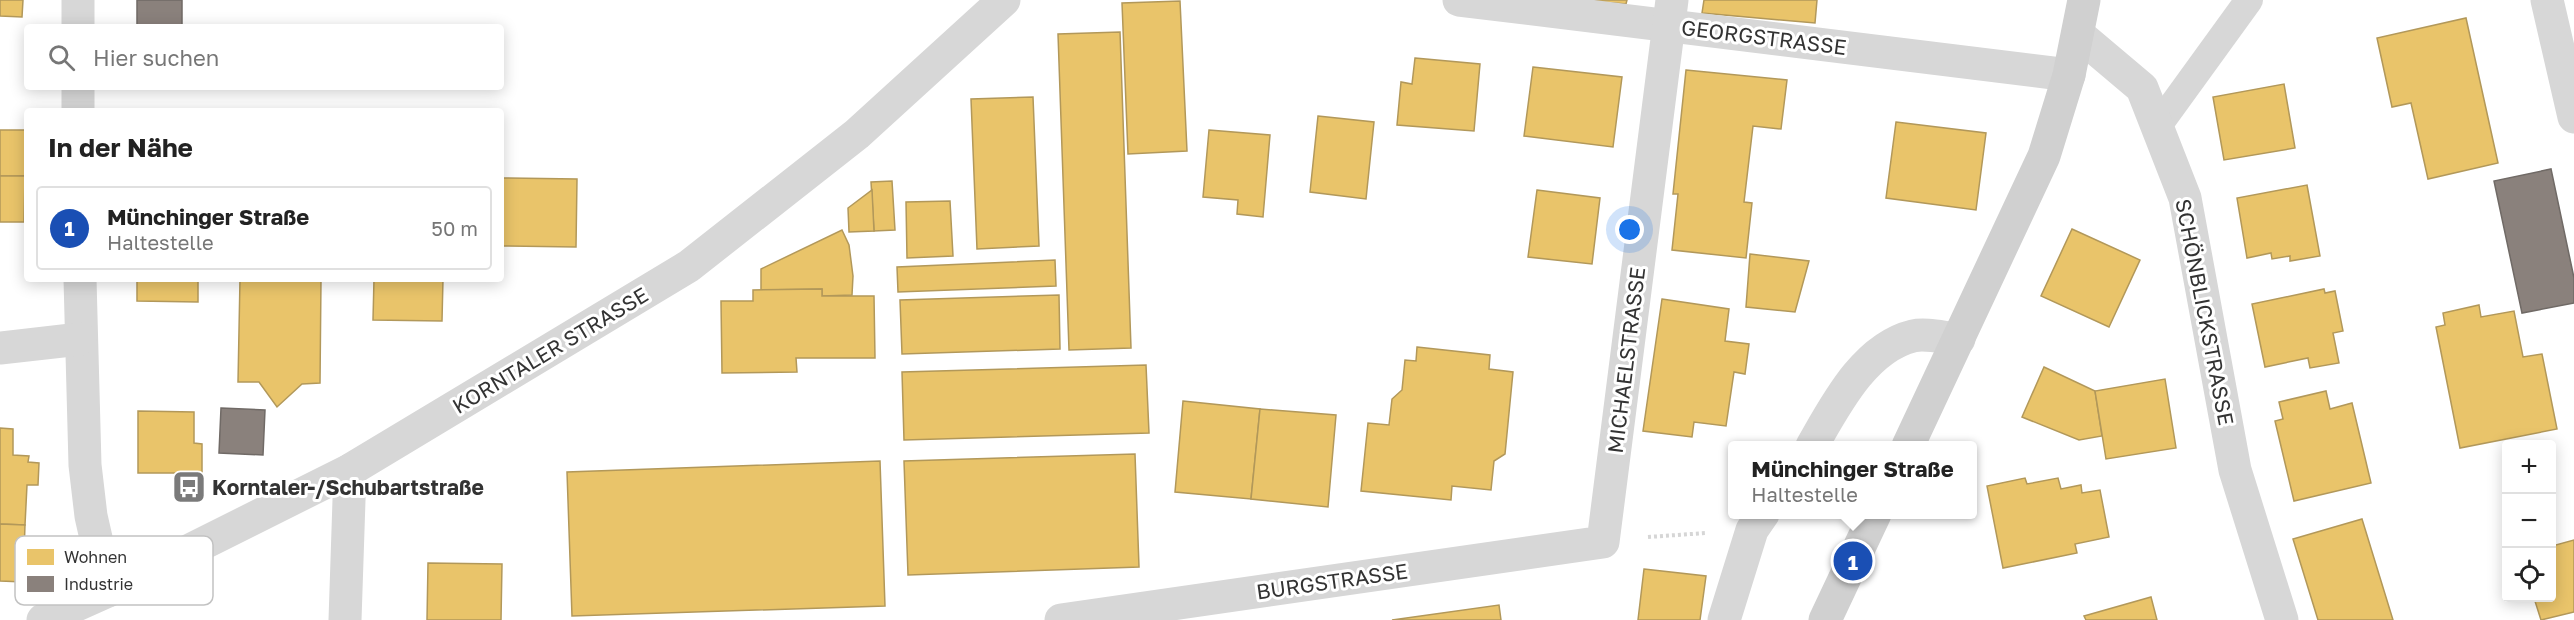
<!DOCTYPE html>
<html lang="de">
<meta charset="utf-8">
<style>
body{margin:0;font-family:"Golos Text",sans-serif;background:#f6f6f6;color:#222}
.controls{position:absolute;right:18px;bottom:18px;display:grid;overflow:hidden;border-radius:6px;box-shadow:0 3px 15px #0003}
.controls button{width:54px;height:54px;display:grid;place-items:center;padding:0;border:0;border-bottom:2px solid #e0e0e0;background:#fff;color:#222;font:30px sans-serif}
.you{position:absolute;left:1630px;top:230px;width:21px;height:21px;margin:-15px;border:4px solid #fff;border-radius:50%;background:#1a73e8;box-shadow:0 0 0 9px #1a73e833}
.badge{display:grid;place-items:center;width:39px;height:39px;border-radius:50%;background:#0f766e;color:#fff;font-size:20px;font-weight:700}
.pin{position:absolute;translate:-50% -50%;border:3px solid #fff;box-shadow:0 2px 6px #0006}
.popup{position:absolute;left:1728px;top:441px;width:249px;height:78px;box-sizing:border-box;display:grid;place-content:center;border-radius:6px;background:#fff;filter:drop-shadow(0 2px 4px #0005);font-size:20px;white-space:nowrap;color:#767676}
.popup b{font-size:22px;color:#222}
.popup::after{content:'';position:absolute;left:50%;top:100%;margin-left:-12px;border:12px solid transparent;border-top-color:#fff}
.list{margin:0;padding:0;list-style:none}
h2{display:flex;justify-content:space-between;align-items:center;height:78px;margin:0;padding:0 24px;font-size:26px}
h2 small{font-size:20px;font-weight:400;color:#767676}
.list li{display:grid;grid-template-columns:39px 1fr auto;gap:18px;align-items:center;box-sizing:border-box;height:84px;margin:0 12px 12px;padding:0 12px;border:2px solid #e0e0e0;border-radius:6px}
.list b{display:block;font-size:22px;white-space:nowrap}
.list p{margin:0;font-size:20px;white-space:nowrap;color:#767676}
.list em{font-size:20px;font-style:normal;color:#767676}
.icon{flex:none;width:33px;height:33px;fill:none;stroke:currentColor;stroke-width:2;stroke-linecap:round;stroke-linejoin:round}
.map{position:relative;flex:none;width:2574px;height:620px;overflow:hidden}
.search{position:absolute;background:#fff;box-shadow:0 3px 15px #0003;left:24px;top:24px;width:480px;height:66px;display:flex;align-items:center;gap:15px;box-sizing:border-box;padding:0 21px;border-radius:6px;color:#767676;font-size:22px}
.panel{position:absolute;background:#fff;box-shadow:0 3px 15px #0003;left:24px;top:108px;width:480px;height:174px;border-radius:6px}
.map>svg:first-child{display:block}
</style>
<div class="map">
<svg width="2574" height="620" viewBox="0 0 2574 620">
<rect width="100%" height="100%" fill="#fff"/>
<g fill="#e9c46a" stroke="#b2985a" stroke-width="1.5">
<path d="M 0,0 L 23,0 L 22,17 L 0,16 Z"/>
<path d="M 1578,0 L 1627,0 L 1626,4 Z"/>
<path d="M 1704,0 L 1817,0 L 1815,23 L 1702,13 Z"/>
<path d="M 1180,1 L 1187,151 L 1128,154 L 1122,3 Z"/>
<path d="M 2466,18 L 2498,163 L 2428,179 L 2411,103 L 2392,107 L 2377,38 Z"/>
<path d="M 1120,32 L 1131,348 L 1069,350 L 1058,34 Z"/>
<path d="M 1415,58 L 1480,64 L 1474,131 L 1397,125 L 1401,82 L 1412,84 Z"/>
<path d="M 1533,67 L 1622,77 L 1613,147 L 1524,136 Z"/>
<path d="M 1686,70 L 1787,80 L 1781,129 L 1753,126 L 1744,202 L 1752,203 L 1746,258 L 1672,250 L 1678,194 L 1673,194 Z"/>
<path d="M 2284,84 L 2295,148 L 2224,160 L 2213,97 Z"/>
<path d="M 1033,97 L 1039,246 L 977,249 L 971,99 Z"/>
<path d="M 1318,116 L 1374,122 L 1366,199 L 1310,192 Z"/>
<path d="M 1896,122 L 1986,133 L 1976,210 L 1886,198 Z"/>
<path d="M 0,130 L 26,130 L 25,176 L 0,176 Z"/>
<path d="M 1209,130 L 1270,135 L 1263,217 L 1237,214 L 1238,200 L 1203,197 Z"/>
<path d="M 0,176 L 25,176 L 24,222 L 0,222 Z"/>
<path d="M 501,178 L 577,179 L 576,247 L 501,246 Z"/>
<path d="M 892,181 L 895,230 L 874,231 L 871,182 Z"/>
<path d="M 2307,185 L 2320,256 L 2290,261 L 2290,256 L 2272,259 L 2271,253 L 2247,258 L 2237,198 Z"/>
<path d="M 872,190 L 874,231 L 849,232 L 848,208 Z"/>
<path d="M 1537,190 L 1600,198 L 1592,264 L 1528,257 Z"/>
<path d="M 950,201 L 953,256 L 907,258 L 906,202 Z"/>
<path d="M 2072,229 L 2140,260 L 2109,327 L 2041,296 Z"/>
<path d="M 842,230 L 849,245 L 853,276 L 852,295 L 822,296 L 822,289 L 761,290 L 761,269 Z"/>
<path d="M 1750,254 L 1809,261 L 1795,312 L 1746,307 Z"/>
<path d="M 1055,260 L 1056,286 L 898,292 L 897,267 Z"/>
<path d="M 137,279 L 198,279 L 198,302 L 137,301 Z"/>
<path d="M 240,279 L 321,279 L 320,383 L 302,384 L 277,407 L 259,382 L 238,382 Z"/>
<path d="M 374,279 L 443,279 L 442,321 L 373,320 Z"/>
<path d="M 822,289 L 822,296 L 874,296 L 875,358 L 796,358 L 797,372 L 722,373 L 721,301 L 753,301 L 753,290 Z"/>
<path d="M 2324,289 L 2325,293 L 2335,291 L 2343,331 L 2333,333 L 2339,363 L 2310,368 L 2308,358 L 2265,367 L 2252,304 Z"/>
<path d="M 1059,295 L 1060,349 L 902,354 L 900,300 Z"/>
<path d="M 1662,299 L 1729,309 L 1725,341 L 1749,344 L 1745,374 L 1734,372 L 1726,426 L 1694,422 L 1692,437 L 1643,431 Z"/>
<path d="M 2479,305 L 2481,317 L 2514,311 L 2523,357 L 2542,354 L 2557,429 L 2460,448 L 2436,327 L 2445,325 L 2443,313 Z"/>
<path d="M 1417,347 L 1490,355 L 1489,369 L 1513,372 L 1505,454 L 1494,461 L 1491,490 L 1452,486 L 1451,500 L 1361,491 L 1368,423 L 1389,425 L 1392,399 L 1402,390 L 1405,360 L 1416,361 Z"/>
<path d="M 1146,365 L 1149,433 L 904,440 L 902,372 Z"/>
<path d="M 2044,367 L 2095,391 L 2102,436 L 2079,440 L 2022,417 Z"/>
<path d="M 2165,379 L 2176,448 L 2106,459 L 2095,391 Z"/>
<path d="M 2326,391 L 2330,409 L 2352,403 L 2371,483 L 2294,501 L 2275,421 L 2283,419 L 2279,402 Z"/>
<path d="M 1183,401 L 1260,409 L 1251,499 L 1175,492 Z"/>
<path d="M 1260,409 L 1336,415 L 1328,507 L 1251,499 Z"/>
<path d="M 138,411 L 194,412 L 194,443 L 202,444 L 202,473 L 138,473 Z"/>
<path d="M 0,428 L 13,429 L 13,455 L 29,456 L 28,462 L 39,463 L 38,485 L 27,485 L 25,525 L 0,524 Z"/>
<path d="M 1135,454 L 1139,567 L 908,575 L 904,461 Z"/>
<path d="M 880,461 L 885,606 L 572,616 L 567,472 Z"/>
<path d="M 2025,478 L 2027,484 L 2058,478 L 2061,489 L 2081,485 L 2082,493 L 2100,490 L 2109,537 L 2075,544 L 2077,553 L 2003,568 L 1987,486 Z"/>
<path d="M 2362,519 L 2393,620 L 2318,620 L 2293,539 Z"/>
<path d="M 0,524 L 25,525 L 23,582 L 0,581 Z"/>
<path d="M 2574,540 L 2574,612 L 2541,620 L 2534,598 L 2552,598 L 2552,546 Z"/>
<path d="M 428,563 L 502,564 L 501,620 L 427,620 Z"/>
<path d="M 1644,569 L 1706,576 L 1700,620 L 1638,620 Z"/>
<path d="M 2151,597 L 2157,620 L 2086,620 L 2084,616 Z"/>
<path d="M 1499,605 L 1501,620 L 1392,620 Z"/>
</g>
<g fill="#8a817c" stroke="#706a66" stroke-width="1.5">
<rect x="137" y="0" width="45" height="27"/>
<path d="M 2551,169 L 2574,278 L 2574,303 L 2522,313 L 2494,181 Z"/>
<path d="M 221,408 L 265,410 L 263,455 L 219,453 Z"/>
</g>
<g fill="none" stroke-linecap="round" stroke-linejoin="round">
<path stroke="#d6d6d6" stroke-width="4" stroke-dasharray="3 3" stroke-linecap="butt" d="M 1648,537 L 1706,533"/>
<path stroke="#d7d7d7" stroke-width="28" d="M 2157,127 L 2249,0"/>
<g stroke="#d7d7d7" stroke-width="33">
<path d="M 78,0 L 78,27"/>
<path d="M 1459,0 L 2069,75"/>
<path d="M 2547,0 L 2574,117"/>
<path d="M 2078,34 L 2142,88 L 2185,198 L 2235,470 L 2282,620"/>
<path d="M 78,87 L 78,111"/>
<path d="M 80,279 L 85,465 L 91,516 L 108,591"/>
<path d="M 0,348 L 80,339"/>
<path d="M 1812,446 C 1835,406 1864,348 1913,336 C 1926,333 1945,338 1959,339"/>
<path d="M 43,620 L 108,591 L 350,470 L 689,266 L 857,134 L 1004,0"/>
<path d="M 345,620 L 350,470"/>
<path d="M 1061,620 L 1603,542 L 1672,0"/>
<path d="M 1724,620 L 1752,530 L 1763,514"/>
</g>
<g stroke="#d0d0d0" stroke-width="33">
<path d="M 1908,446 L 2044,156 L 2069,75 L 2084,0"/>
<path d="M 1825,620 L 1875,514"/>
</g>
</g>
<defs>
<symbol id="bus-square" viewBox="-11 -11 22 22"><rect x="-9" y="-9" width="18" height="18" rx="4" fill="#7a7a7a" stroke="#fff"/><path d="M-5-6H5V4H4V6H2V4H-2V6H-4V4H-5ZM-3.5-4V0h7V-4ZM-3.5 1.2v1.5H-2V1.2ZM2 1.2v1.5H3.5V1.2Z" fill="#fff"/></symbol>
</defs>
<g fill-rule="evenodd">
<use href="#bus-square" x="170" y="468" width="38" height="38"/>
</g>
<g text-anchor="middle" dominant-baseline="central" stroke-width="6" stroke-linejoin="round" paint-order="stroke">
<g font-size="21" fill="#333" stroke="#fff">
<text transform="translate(1764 37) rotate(7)">GEORGSTRASSE</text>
<text transform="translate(2205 312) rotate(79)">SCHÖNBLICKSTRASSE</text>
<text transform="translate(550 350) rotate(-31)">KORNTALER STRASSE</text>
<text transform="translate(1626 360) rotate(-83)">MICHAELSTRASSE</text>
<text transform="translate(1332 581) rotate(-8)">BURGSTRASSE</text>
</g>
<g font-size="21" font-weight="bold" fill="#333" stroke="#fff" text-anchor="start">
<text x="212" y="487">Korntaler-/Schubartstraße</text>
</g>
</g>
<rect x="15" y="536" width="198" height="69" rx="9" fill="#fff" stroke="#c2c2c2" stroke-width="1.5"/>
<rect x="27" y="549" width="27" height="16" fill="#e9c46a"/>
<rect x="27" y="576" width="27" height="16" fill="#8a817c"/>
<g font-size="16" fill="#333">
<text x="64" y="563">Wohnen</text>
<text x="64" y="590">Industrie</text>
</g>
</svg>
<div class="controls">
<button>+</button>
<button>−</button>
<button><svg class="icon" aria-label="locate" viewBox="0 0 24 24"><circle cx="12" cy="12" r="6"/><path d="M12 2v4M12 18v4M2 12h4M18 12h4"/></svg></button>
</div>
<div class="you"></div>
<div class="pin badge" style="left:1853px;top:561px;background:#1a4fb4">1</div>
<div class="popup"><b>Münchinger Straße</b>Haltestelle</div>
<div class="search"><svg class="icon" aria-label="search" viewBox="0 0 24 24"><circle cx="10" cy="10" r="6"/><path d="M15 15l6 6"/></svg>Hier suchen</div>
<section class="panel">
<h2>In der Nähe<small></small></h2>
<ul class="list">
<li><span class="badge" style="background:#1a4fb4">1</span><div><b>Münchinger Straße</b><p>Haltestelle</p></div><em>50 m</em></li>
</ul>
</section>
</div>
